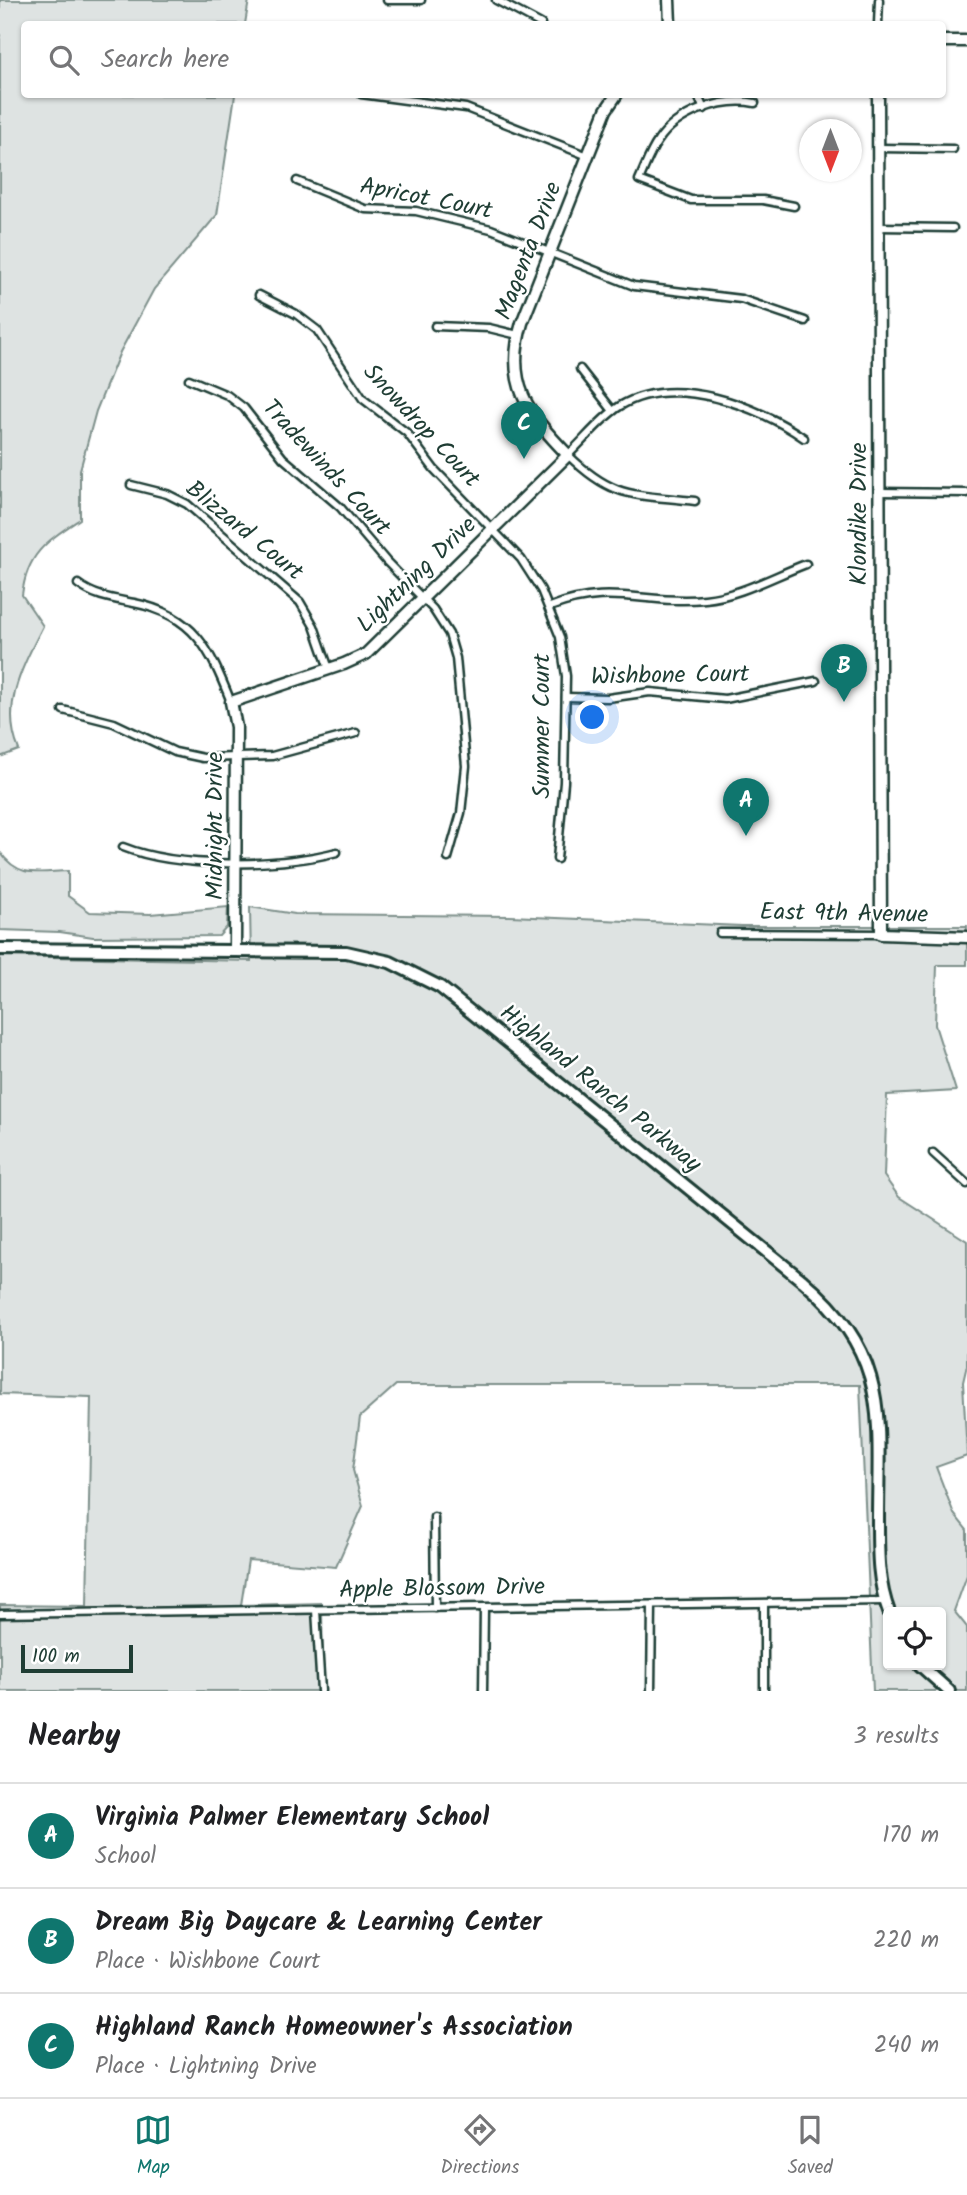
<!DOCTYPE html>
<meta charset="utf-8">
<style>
body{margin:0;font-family:Kalam,sans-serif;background:#f6f6f6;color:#202124}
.controls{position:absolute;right:21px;bottom:21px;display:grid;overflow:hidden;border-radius:7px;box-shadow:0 2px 5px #0004}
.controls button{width:63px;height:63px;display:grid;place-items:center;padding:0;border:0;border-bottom:2px solid #e0e0e0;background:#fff;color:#202124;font:35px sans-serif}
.compass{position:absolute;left:799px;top:119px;width:63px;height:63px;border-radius:50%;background:#fff;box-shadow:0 2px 5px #0004;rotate:180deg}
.scale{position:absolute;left:21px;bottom:18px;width:112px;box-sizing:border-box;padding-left:7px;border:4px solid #1f3d34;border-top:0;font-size:19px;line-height:24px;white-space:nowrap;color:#1f3d34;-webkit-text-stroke:5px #fff;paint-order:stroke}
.you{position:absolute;left:593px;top:718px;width:24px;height:24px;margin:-18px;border:5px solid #fff;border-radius:50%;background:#1a73e8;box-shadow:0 0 0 10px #1a73e833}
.badge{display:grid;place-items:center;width:46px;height:46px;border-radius:50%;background:#0f766e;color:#fff;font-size:23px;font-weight:700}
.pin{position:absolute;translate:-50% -58px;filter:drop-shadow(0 2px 4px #0008)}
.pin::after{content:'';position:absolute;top:37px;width:24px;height:21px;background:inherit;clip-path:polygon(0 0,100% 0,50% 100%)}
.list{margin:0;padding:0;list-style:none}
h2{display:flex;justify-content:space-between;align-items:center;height:91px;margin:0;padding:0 28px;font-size:30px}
h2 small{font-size:23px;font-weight:400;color:#757577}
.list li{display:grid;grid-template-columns:46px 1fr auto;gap:21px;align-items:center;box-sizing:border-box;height:105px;padding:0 28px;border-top:2px solid #e0e0e0}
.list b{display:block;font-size:26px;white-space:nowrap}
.list p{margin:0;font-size:23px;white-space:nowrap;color:#757577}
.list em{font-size:23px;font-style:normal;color:#757577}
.icon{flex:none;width:38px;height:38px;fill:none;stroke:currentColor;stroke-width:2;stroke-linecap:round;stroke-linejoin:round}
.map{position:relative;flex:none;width:967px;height:1691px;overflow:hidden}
.search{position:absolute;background:#fff;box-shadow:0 2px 5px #0004;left:21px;right:21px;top:21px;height:77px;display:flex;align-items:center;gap:18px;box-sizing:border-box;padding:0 24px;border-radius:7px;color:#757577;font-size:26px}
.sheet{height:406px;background:#fff}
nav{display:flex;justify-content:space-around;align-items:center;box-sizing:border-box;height:98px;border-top:2px solid #e0e0e0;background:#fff;font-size:19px;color:#757577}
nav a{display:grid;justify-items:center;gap:4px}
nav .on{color:#0f766e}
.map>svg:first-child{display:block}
</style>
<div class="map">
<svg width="967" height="1691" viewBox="0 0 967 1691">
<rect width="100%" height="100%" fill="#fff"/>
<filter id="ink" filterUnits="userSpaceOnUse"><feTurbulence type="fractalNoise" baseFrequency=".0143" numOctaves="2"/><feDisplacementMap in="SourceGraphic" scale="14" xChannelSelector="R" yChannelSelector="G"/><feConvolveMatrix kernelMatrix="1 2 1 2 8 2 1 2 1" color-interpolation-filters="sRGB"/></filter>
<g filter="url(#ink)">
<g fill="#dee3e2" stroke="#7e908b" stroke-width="2" fill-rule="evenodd">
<path d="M 0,0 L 249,0 L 245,24 L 24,24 L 24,94 L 235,95 L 217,215 L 154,289 L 120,352 L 96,411 L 80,470 L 80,519 C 47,541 27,553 22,595 L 43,626 C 23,666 0,706 19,750 L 0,757 Z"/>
<path d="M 0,852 C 19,879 38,872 68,871 L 68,896 L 90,912 L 150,914 L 228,907 L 227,927 L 219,936 L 93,937 L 60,932 L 0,930 Z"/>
<path d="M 250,907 L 295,914 L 510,916 L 742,926 L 967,926 L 967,965 L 937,965 L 935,1025 L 956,1091 L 887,1095 L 884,1176 L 899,1197 L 967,1241 L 967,1365 L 963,1382 L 967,1456 L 936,1467 L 954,1514 L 967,1530 L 967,1575 L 954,1611 L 967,1627 L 967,1691 L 873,1691 L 860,1385 L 396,1385 L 360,1417 L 353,1470 L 363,1506 L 336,1567 L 248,1560 L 241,1605 L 322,1603 L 323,1691 L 0,1691 L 0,1605 L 87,1606 L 91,1397 L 0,1394 L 0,956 L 251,961 ZM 888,1612 L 941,1612 L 941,1665 L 888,1665 Z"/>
</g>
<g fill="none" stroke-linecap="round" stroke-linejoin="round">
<defs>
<g id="street">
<path d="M 387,0 L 421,0"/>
<path d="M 496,0 L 541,24"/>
<path d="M 878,24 L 879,0"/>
<path d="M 361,94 L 466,108 L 588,156"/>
<path d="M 697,94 L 704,109"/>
<path d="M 755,103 C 722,97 677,112 658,141 C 650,152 645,167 639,180 L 691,200 L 763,200 L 794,206"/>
<path d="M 878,148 L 953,149"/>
<path d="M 297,181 L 365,209 L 416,211 L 491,229 L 634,286 L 741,299 L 805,321"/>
<path d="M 878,227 L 953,228"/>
<path d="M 259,295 L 296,314 L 317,330 L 363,399 L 407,433 L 434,469 L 521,559 L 541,590 L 560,637 L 566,676 L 564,782 L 557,859"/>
<path d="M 435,326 L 489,328 L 518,335"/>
<path d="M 580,369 L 613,411"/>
<path d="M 189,379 L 227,395 L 244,408 L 283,458 L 340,507 L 386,561 L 433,609 L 449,634 L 456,658 L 466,766 L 461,813 L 448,858"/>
<path d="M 131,485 L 167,494 L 187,504 L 300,602 L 314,626 L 329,669"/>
<path d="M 880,492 L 967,493"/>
<path d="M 695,501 C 634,494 614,500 568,455 C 585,439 601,418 620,406 C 674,373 758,406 804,438"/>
<path d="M 78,584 C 95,597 114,599 134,603 C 195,615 210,650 231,702"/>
<path d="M 550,607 C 611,583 645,605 705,599 C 739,596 774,576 806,564"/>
<path d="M 566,697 L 608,698 L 650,692 L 725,699 L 816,681"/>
<path d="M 63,710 L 114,723 L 175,752 L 203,758 L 272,756 L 356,733"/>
<path d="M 123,847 C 178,869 279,867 337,852"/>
<path d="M 720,933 L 881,934"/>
<path d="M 933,1153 L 967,1184"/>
<path d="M 434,1517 L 435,1608"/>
<path d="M 316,1610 L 321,1691"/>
<path d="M 0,1614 L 885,1601"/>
<path d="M 483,1691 L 484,1608"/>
<path d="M 651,1691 L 652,1605"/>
<path d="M 764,1691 L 764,1604"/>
</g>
<g id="secondary">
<path d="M 669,0 L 670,24"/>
<path d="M 942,41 L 967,41"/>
<path d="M 878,94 L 881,934 L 967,937"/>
<path d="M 235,950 L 236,727 L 231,702 L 344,664 L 366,654 L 568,455 C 528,414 504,383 522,323 L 606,110 L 617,94"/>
</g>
<g id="primary">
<path d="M 0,949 L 346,952 L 390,962 L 440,987 L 803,1281 C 891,1356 878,1417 878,1523 C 878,1554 878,1583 889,1612"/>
<path d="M 920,1665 L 949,1691"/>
</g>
</defs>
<use href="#street" stroke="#1f3d34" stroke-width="11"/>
<use href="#secondary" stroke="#1f3d34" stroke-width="15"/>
<use href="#primary" stroke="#1f3d34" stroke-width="16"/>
<use href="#street" stroke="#fff" stroke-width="6"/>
<use href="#secondary" stroke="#fff" stroke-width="10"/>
<use href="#primary" stroke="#fff" stroke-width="10"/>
</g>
</g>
<g text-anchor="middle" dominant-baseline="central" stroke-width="5" stroke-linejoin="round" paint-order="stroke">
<g font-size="24" fill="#1f3d34" stroke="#fff">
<text transform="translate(426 199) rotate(11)">Apricot Court</text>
<text transform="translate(529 251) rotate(-69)">Magenta Drive</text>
<text transform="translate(421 426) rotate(47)">Snowdrop Court</text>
<text transform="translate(326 468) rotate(47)">Tradewinds Court</text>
<text transform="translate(859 514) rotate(-90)">Klondike Drive</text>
<text transform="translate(244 531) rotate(39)">Blizzard Court</text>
<text transform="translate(417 575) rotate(-44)">Lightning Drive</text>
<text transform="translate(670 676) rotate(-1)">Wishbone Court</text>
<text transform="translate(542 726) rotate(-90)">Summer Court</text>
<text transform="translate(215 826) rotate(-90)">Midnight Drive</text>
<text transform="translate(844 914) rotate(1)">East 9th Avenue</text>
<text transform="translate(600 1089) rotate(39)">Highland Ranch Parkway</text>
<text transform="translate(442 1589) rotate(-1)">Apple Blossom Drive</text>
</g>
</g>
</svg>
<div class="controls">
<button><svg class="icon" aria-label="locate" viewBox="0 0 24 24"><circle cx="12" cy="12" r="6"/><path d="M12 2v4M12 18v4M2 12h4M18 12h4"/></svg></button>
</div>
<svg class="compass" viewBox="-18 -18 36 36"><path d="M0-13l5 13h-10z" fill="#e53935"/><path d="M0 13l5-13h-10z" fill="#757577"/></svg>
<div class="scale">100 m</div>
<div class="you"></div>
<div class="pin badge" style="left:746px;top:836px">A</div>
<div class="pin badge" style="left:844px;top:702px">B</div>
<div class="pin badge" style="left:524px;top:459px">C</div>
<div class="search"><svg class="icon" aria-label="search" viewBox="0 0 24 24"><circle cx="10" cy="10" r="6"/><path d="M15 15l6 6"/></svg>Search here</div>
</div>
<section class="sheet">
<h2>Nearby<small>3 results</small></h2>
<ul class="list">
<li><span class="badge">A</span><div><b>Virginia Palmer Elementary School</b><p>School</p></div><em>170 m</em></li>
<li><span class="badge">B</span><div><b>Dream Big Daycare &amp; Learning Center</b><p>Place · Wishbone Court</p></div><em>220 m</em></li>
<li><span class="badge">C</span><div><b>Highland Ranch Homeowner's Association</b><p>Place · Lightning Drive</p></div><em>240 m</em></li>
</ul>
</section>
<nav>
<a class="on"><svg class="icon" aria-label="map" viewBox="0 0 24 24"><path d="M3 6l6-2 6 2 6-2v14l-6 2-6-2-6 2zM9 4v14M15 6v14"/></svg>Map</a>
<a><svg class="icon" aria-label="directions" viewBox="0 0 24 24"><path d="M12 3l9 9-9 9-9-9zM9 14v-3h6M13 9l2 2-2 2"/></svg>Directions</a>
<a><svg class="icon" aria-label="saved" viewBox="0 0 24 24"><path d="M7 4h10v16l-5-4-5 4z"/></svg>Saved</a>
</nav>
